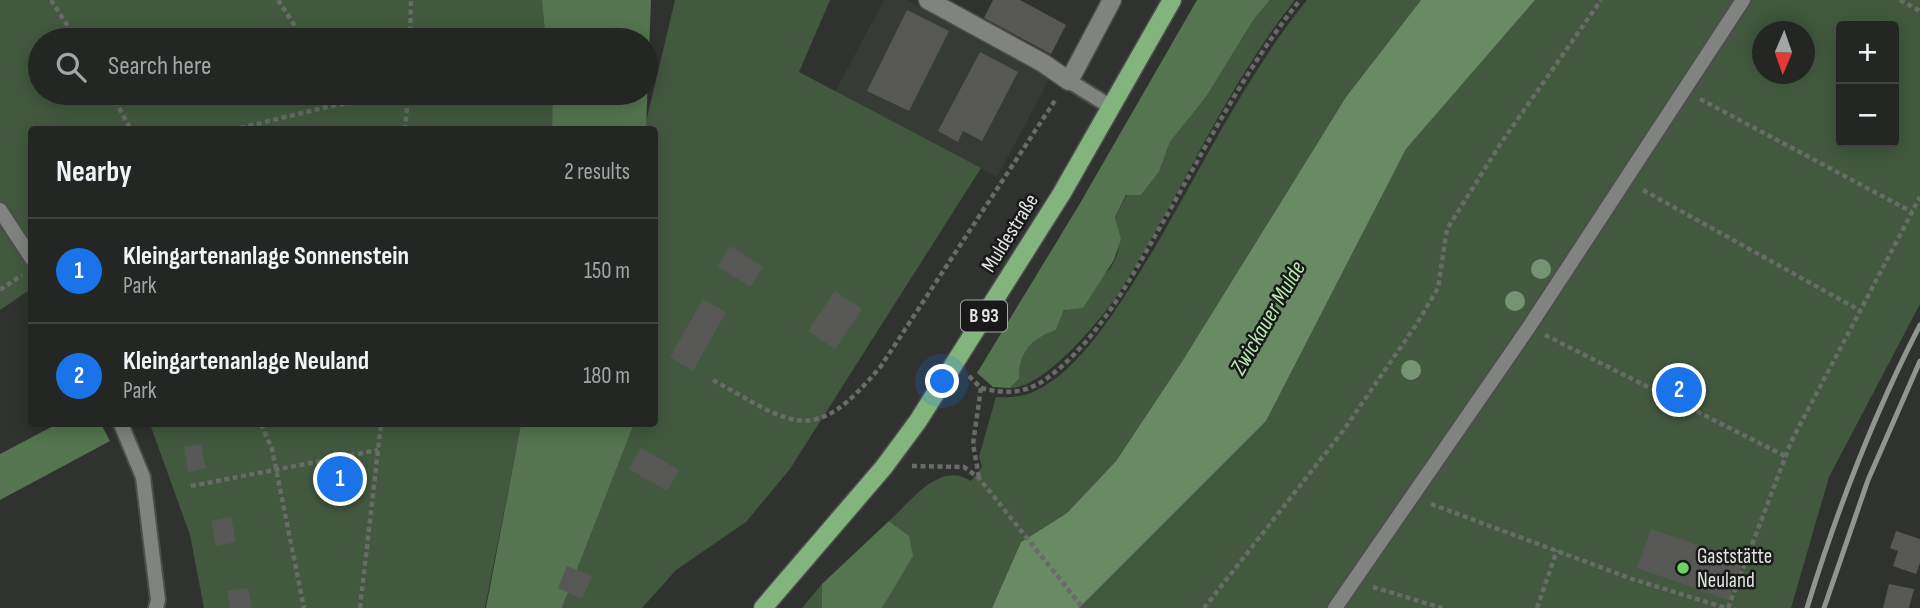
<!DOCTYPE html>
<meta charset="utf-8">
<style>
body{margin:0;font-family:"Sofia Sans Condensed",sans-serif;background:#303231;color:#f1f3f6}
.controls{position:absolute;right:21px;top:21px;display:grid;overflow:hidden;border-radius:7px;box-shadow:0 4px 18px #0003}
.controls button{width:63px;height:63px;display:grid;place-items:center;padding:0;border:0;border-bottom:2px solid #414341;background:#242624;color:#f1f3f6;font:35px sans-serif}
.compass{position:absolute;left:1752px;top:21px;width:63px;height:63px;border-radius:50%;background:#242624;box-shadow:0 4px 18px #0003;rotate:182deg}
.you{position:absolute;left:943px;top:382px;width:24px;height:24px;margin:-18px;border:5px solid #fff;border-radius:50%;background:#1a73e8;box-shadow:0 0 0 10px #1a73e833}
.badge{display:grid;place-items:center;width:46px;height:46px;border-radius:50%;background:#1a73e8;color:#fff;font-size:23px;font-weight:700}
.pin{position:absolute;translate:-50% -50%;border:4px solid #fff;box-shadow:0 2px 7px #0006}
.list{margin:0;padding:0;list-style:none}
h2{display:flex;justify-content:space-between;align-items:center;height:91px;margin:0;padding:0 28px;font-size:30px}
h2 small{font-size:23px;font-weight:400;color:#a3a5a6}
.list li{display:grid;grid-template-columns:46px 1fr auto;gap:21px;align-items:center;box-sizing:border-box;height:105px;padding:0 28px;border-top:2px solid #414341}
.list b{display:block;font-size:26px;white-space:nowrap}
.list p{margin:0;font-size:23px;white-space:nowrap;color:#a3a5a6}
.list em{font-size:23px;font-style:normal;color:#a3a5a6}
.icon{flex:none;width:38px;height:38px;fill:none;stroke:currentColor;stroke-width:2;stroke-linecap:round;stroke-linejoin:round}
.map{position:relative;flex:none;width:1920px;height:608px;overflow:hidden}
.search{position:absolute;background:#242624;box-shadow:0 4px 18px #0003;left:28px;top:28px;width:630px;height:77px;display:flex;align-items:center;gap:18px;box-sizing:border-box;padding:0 24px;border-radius:38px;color:#a3a5a6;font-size:26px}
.panel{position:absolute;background:#242624;box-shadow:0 4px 18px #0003;left:28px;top:126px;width:630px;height:301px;border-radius:7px}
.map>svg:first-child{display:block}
</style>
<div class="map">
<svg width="1920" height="608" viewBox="0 0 1920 608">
<rect width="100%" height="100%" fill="#303230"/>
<path fill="#363c35" d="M 884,0 L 907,0 L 1051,76 L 997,177 L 835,92 Z"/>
<g fill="#42593f" fill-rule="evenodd">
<path d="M 0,0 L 643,0 L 608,40 L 40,40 L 40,93 L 561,93 L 554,101 L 552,129 L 32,130 L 31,289 L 0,310 Z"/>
<path d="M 675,0 L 830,0 L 799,72 L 981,168 L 790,469 L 746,522 L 676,570 L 642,608 L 562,608 L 634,424 L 654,424 L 654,130 L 646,129 L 646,122 Z"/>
<path d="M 1270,0 L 1295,0 C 1223,90 1179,201 1116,297 C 1098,323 1043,389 1010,388 L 1019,379 C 1019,352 1031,339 1056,330 C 1059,324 1061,315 1065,310 C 1093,276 1131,275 1115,217 L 1127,195 L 1141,195 L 1159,172 L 1170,142 L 1206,97 L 1254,19 Z"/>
<path d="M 1307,0 L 1421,0 L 1346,97 L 1183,360 L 1116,461 L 1067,513 L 1021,542 L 992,608 L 882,608 L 893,588 L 909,536 L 889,521 C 911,501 940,460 971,481 L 982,467 L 979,457 L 996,397 C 1016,398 1029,396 1046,385 C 1088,360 1129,290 1154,249 C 1202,167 1247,74 1307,0 Z"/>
<path d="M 1535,0 L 1920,0 L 1920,304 L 1829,477 L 1791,608 L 1079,608 L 1266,421 L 1406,149 ZM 1841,26 L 1894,26 L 1894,142 L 1841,142 ZM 1762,32 L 1804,32 L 1804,74 L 1762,74 Z"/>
<path d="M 150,424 L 521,424 L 485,608 L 204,608 L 190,535 Z"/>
<path d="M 822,584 L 822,608 L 802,608 Z"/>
</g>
<g fill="#54754f">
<path d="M 542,0 L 651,0 L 646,129 L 552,129 L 553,93 L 646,93 L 646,40 L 546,40 Z"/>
<path d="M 1197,0 L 1270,0 L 1254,19 L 1206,97 L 1170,142 L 1159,172 L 1141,195 L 1126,195 L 1115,217 L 1121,239 L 1114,260 L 1083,308 L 1064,310 L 1056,330 C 1031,339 1019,352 1019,379 L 1010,388 L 993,387 L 977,373 L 1079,205 Z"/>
<path d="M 57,424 L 101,424 L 110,441 L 0,500 L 0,454 Z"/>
<path d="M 521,424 L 634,424 L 562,608 L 486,608 Z"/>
<path d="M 889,521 L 909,536 L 913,556 L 882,608 L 822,608 L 822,584 Z"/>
</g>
<path fill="#688b64" d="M 1421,0 L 1535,0 L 1406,149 L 1266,421 L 1079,608 L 992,608 L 1021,542 L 1067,513 L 1116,461 L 1183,360 L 1346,97 Z"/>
<g fill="#575856">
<path d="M 993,0 L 1020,0 L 1066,25 L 1051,54 L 984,18 Z"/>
<path d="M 907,10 L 949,31 L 909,111 L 867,91 Z"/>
<path d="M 980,52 L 1018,72 L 982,141 L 963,131 L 958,142 L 938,131 Z"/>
<path d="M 730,246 L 763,267 L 750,287 L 718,266 Z"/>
<path d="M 835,291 L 862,309 L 835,349 L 808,331 Z"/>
<path d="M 703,299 L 726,312 L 693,371 L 670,357 Z"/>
<path d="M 201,444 L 206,468 L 188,472 L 184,447 Z"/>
<path d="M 641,448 L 679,470 L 667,491 L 629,469 Z"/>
<path d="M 231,517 L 236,542 L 216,546 L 211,521 Z"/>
<path d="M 1651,529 L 1743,561 L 1729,600 L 1637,568 Z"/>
<path d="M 1896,531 L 1920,539 L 1920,563 L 1916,574 L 1893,566 L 1898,551 L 1890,548 Z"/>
<path d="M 567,566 L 592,576 L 582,599 L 558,588 Z"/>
<path d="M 1889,584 L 1914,589 L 1909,608 L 1883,608 Z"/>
<path d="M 248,588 L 252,608 L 230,608 L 227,591 Z"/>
</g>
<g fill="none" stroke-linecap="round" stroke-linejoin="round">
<defs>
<g id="lane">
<path d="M 1069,81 L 1111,107"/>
<path d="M 0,210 L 32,259"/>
<path d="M 121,424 L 143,477 L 158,600 L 156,608"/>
<path d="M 1335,608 L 1529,327 L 1743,0"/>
</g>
<path id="street" d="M 928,0 L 1043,63 L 1069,81 L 1112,0"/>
<path id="primary" d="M 763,608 L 884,467 L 918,421 L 1062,193 L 1172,0"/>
</defs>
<use href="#lane" stroke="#4d4e4d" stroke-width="18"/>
<use href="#street" stroke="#4d4e4d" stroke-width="21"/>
<use href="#primary" stroke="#4d4e4d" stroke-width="21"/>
<g stroke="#696b69" stroke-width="4.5" stroke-dasharray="5 3.5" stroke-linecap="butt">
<path d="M 51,0 L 77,40"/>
<path d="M 278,0 L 304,40"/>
<path d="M 1900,0 L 1920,11"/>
<path d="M 410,40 L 411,0"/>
<path d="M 111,93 L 131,130"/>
<path d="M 337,93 L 344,104"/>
<path d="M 1700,99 L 1912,212"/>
<path d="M 232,130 L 331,106 L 408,94"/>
<path d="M 405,130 L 408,94"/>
<path d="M 1643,190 L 1859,310"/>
<path d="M 0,290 L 22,275"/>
<path d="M 1545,335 L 1785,456"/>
<path d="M 969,376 L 981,388 L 973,444 L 979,477"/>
<path d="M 713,380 C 794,425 813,448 881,366 L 1056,99"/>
<path d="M 981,388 C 1005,394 1025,394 1046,379 C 1095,343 1126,287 1155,236 C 1201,157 1243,71 1300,0"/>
<path d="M 261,424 L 272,449 L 304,608"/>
<path d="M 912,466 L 964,467 L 979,478 L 1083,608"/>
<path d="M 191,486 L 378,450"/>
<path d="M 1431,504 L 1632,579 L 1726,608"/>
<path d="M 1373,587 L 1442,608"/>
<path d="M 360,608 L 381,424"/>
<path d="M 1204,608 L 1343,431 L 1416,325 L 1438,288 L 1447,229 L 1501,143 L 1601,0"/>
<path d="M 1537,608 L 1557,550"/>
<path d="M 1728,608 L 1791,442 L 1920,197"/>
</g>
<use href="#lane" stroke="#818381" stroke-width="14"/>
<use href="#street" stroke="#818381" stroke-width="18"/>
<use href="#primary" stroke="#83b47d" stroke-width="18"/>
<g stroke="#929492" stroke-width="5">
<path d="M 1807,608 C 1837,510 1873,416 1920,325"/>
<path d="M 1824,608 L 1868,480 L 1920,361"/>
</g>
</g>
<g fill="#759471">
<circle cx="1541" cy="269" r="10"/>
<circle cx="1515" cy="301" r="10"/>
<circle cx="1411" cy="370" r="10"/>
</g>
<circle fill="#6cd362" stroke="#181918" stroke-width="2.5" cx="1683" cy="568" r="7"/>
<g text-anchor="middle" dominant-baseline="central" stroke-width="5" stroke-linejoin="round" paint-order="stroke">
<rect fill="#181918" stroke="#a6a8a6" stroke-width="2" x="961" y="300.5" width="46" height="31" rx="5"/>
<g font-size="19" font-weight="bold" fill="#e3e5e3">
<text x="984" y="316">B 93</text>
</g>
<g font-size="21" fill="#e3e5e3" stroke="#181918">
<text transform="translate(1010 233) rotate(-58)">Muldestraße</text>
</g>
<g font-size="21" fill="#e3e5e3" stroke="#181918" text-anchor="start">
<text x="1697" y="556">Gaststätte<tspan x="1697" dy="24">Neuland</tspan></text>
</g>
<g font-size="23" font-style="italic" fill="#b7eeb0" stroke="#181918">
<text transform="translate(1268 318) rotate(-60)">Zwickauer Mulde</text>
</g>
</g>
</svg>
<div class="controls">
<button>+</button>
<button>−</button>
</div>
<svg class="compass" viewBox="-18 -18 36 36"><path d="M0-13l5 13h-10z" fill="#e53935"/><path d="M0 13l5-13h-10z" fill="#a3a5a6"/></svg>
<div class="you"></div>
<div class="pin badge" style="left:340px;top:479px">1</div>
<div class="pin badge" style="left:1679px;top:390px">2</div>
<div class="search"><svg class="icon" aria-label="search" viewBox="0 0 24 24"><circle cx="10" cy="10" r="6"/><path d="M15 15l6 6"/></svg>Search here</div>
<section class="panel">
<h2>Nearby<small>2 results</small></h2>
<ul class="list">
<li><span class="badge">1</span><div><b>Kleingartenanlage Sonnenstein</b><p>Park</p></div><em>150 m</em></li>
<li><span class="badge">2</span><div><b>Kleingartenanlage Neuland</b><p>Park</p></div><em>180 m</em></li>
</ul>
</section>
</div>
